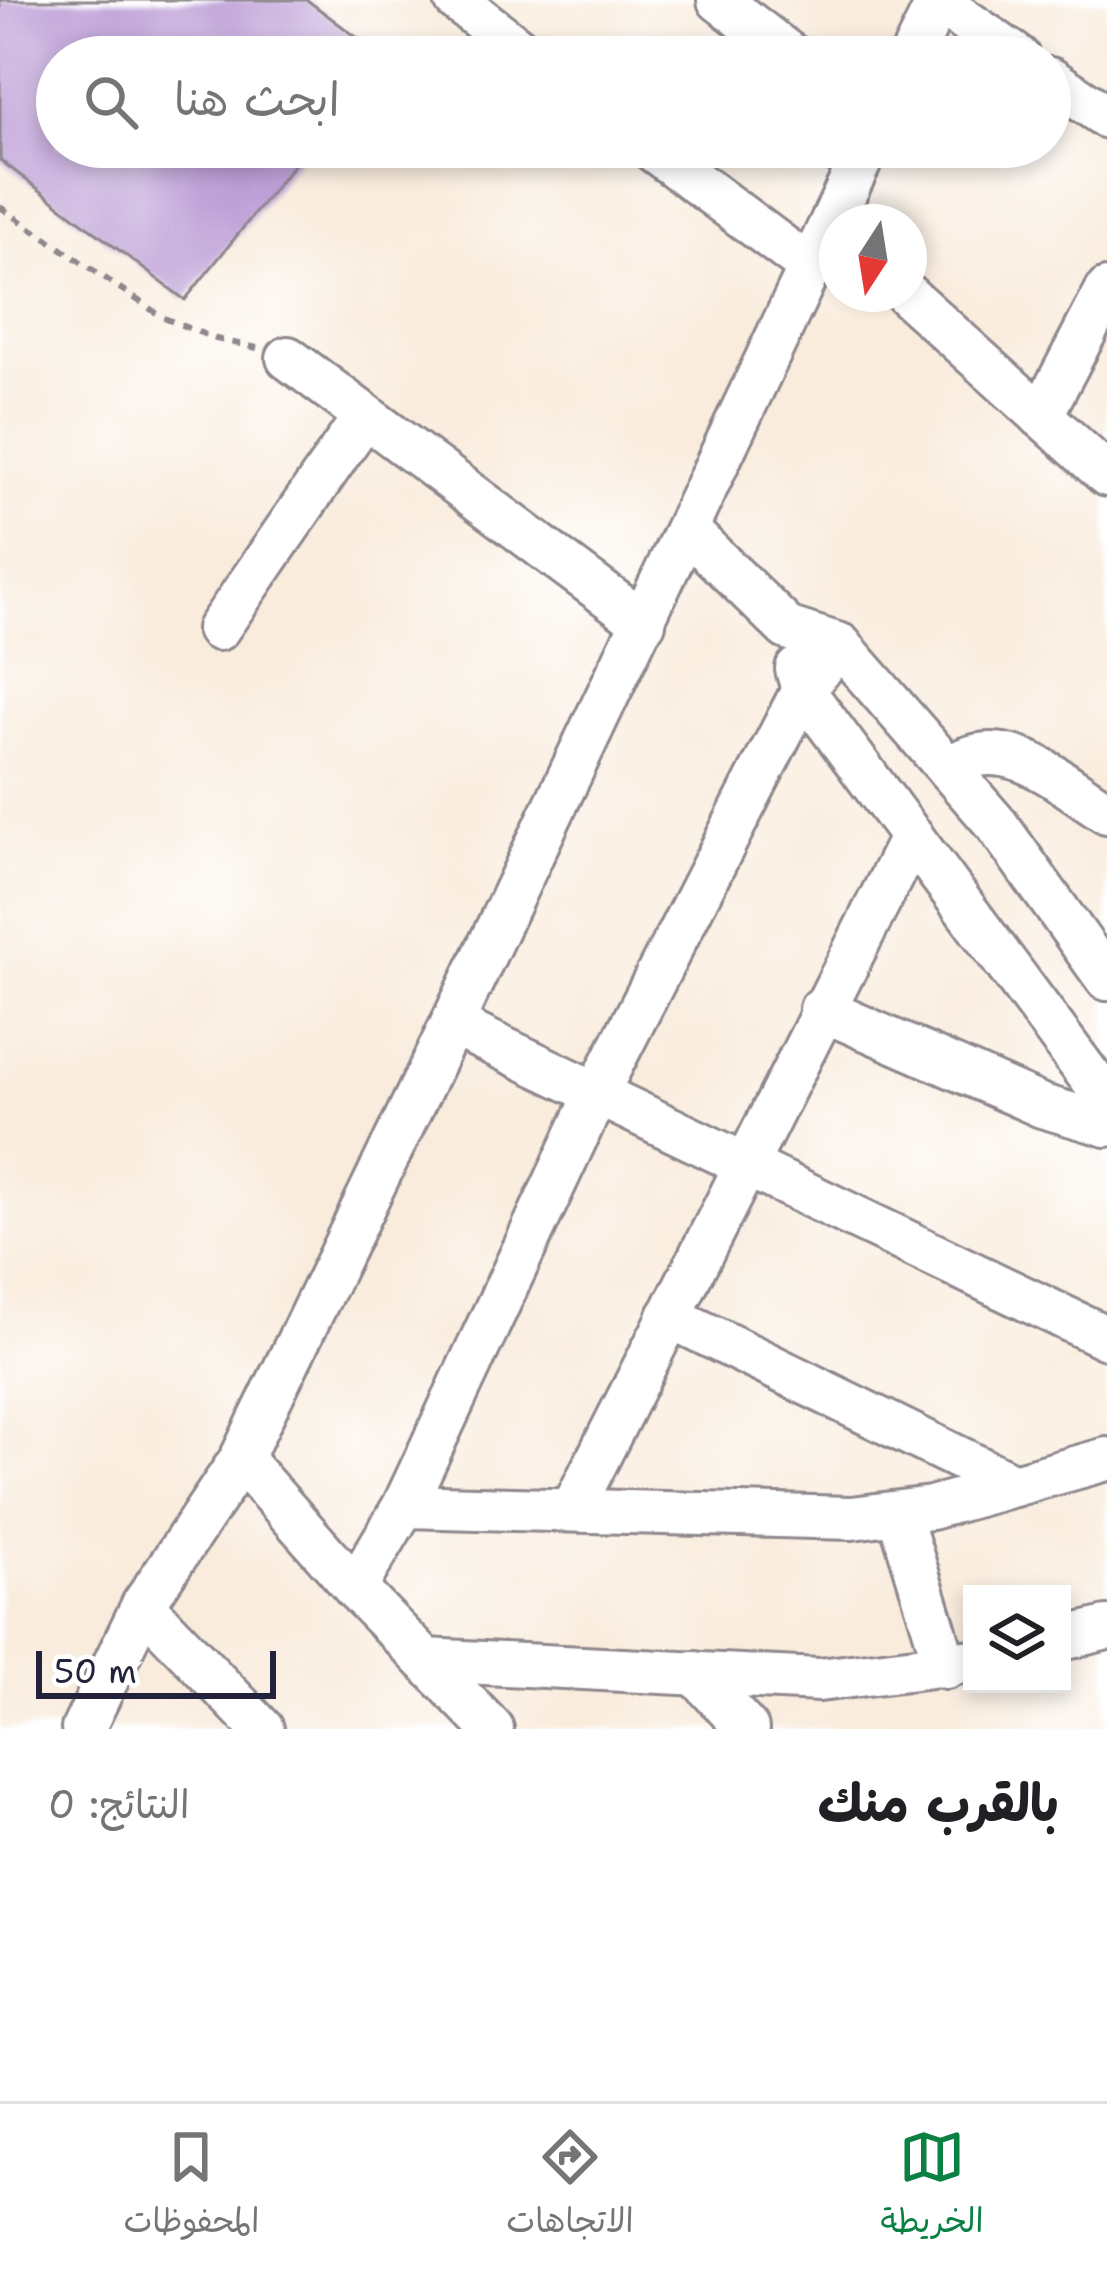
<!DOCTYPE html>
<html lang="ar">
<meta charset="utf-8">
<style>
body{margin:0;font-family:"Shantell Sans","Playpen Sans Arabic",sans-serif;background:#f6f6f6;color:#202124;direction:rtl}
.controls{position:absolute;right:36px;bottom:36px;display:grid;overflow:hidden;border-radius:0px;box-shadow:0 6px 18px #0003}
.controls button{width:108px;height:108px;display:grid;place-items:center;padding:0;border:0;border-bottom:3px solid #e0e0e0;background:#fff;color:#202124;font:60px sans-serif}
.compass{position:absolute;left:819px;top:204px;width:108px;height:108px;border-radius:50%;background:#fff;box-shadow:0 6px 18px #0003;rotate:192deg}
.scale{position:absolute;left:36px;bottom:30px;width:240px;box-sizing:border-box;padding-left:12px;border:6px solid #22223b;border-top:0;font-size:33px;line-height:42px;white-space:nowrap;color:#22223b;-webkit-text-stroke:9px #fff;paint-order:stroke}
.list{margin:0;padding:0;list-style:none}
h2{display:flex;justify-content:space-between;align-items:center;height:156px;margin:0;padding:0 48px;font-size:51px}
h2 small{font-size:39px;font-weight:400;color:#757577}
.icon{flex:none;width:66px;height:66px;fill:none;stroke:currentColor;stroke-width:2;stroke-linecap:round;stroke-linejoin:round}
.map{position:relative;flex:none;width:1107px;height:1729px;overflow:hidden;direction:ltr}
.search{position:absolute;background:#fff;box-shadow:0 6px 18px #0003;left:36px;right:36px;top:36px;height:132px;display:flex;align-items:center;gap:30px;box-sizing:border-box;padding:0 42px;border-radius:66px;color:#757577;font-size:45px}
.sheet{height:372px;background:#fff}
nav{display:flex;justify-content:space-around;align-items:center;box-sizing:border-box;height:168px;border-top:3px solid #e0e0e0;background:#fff;font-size:33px;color:#757577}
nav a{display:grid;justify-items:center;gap:6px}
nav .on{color:#0b8043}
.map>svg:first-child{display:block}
</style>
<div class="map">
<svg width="1107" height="1729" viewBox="0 0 1107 1729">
<rect width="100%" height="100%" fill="#fff"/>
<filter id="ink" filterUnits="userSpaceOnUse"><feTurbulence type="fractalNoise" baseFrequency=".00833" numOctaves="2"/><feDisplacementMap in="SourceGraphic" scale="24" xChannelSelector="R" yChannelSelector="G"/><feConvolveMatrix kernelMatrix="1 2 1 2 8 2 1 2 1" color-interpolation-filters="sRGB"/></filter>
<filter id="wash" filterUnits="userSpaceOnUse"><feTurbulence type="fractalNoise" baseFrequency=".004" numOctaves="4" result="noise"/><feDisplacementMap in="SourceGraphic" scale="48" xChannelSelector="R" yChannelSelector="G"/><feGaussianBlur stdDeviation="2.7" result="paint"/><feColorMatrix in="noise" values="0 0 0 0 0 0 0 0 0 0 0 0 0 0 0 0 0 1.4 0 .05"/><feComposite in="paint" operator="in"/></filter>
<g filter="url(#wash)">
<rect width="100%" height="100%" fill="#f9ecdd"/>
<g id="blocks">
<path fill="#b999d4" d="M 0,0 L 307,0 L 383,57 L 57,57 L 57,147 L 308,147 L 185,300 L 0,160 Z"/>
</g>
</g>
<g filter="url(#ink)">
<use href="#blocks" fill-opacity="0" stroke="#8e878c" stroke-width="3"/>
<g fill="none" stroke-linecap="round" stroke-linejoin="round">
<defs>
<g id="minor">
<path d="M 456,0 L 529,57"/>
<path d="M 719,0 L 793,57"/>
<path d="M 938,2 L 1018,57"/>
<path d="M 911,57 L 939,0"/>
<path d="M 1050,79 L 1107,117"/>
<path d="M 649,147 L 811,268"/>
<path d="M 906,294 L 1107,475"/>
<path d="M 288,358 L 644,623"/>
<path d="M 1041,416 L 1107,290"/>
<path d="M 688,531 L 787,628 L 840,645 L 997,825 L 1107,979"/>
<path d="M 218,629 L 364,417"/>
<path d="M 797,669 L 803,690 L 1107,1100"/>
<path d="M 948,769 C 1005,727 1059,783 1107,812"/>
<path d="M 821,1009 L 1042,1106 L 1107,1125"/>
<path d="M 452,1024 L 1107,1338"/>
<path d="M 669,1316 L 1014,1485"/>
<path d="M 241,1459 L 355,1588 L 492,1729"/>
<path d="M 404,1506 L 852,1518 L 931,1508 L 1107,1459"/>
<path d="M 572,1510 L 912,836"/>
<path d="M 899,1514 L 946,1667"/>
<path d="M 355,1588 L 404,1506 L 596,1095 L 803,690 L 840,645"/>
<path d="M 143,1605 L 262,1729"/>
<path d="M 1062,1639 L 1107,1628"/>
<path d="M 425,1660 L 819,1680 L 972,1661"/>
<path d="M 695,1673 L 747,1729"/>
<path d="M 83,1729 L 143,1605 L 241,1459 L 452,1024 L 867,147"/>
</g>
</defs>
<use href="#minor" stroke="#8e878c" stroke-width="48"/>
<path stroke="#8e878c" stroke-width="6" stroke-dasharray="9 9" stroke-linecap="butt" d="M 0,207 L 164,318 L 216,339 L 257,348"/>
<use href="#minor" stroke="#fff" stroke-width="42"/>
</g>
</g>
</svg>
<div class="controls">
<button><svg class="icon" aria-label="layers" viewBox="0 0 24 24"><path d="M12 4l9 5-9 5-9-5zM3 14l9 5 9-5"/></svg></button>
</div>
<svg class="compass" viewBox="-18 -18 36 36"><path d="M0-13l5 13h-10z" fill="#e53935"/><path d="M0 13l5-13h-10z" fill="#757577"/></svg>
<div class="scale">50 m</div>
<div class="search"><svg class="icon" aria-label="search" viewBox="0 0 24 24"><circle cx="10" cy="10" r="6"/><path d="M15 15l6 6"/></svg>ابحث هنا</div>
</div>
<section class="sheet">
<h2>بالقرب منك<small>النتائج: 0</small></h2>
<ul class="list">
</ul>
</section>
<nav>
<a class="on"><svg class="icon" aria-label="map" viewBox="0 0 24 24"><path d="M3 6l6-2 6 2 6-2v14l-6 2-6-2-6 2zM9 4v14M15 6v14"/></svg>الخريطة</a>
<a><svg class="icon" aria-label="directions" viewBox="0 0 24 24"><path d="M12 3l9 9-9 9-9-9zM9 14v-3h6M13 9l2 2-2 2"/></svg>الاتجاهات</a>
<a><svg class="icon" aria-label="saved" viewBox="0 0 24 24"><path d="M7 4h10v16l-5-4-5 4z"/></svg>المحفوظات</a>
</nav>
